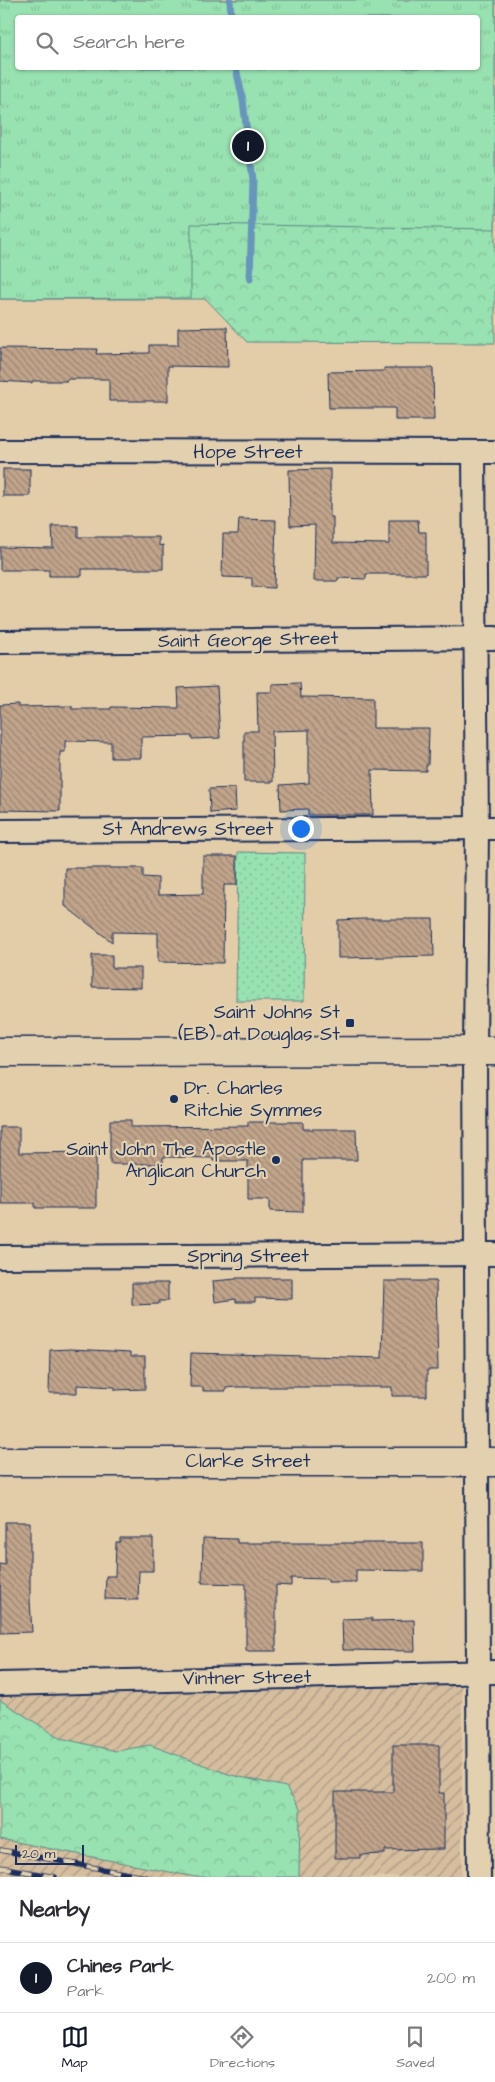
<!DOCTYPE html>
<style>
body{margin:0;font-family:"Architects Daughter",sans-serif;background:#f7f7f7;color:#2b2b33}
.scale{position:absolute;left:15px;bottom:12px;width:69px;box-sizing:border-box;padding-left:5px;border:2px solid #1b2f5e;border-top:0;font-size:14px;line-height:18px;white-space:nowrap;color:#1b2f5e;-webkit-text-stroke:4px #e3d0ae;paint-order:stroke}
.you{position:absolute;left:300px;top:828px;width:18px;height:18px;margin:-12px;border:4px solid #fff;border-radius:50%;background:#1a73e8;box-shadow:0 0 0 8px #1a73e833}
.badge{display:grid;place-items:center;width:32px;height:32px;border-radius:50%;background:#111827;color:#fff;font-size:16px;font-weight:700}
.pin{position:absolute;translate:-50% -50%;border:2px solid #fff;box-shadow:0 1px 5px #0006}
.list{margin:0;padding:0;list-style:none}
h2{display:flex;justify-content:space-between;align-items:center;height:65px;margin:0;padding:0 20px;font-size:21px}
h2 small{font-size:16px;font-weight:400;color:#7c7c81}
.list li{display:grid;grid-template-columns:32px 1fr auto;gap:15px;align-items:center;box-sizing:border-box;height:70px;padding:0 20px;border-top:1px solid #e1e1e2}
.list b{display:block;font-size:19px;white-space:nowrap}
.list p{margin:0;font-size:16px;white-space:nowrap;color:#7c7c81}
.list em{font-size:16px;font-style:normal;color:#7c7c81}
.icon{flex:none;width:28px;height:28px;fill:none;stroke:currentColor;stroke-width:2;stroke-linecap:round;stroke-linejoin:round}
.map{position:relative;flex:none;width:495px;height:1877px;overflow:hidden}
.search{position:absolute;background:#fff;box-shadow:0 1px 4px #0004;left:15px;right:15px;top:15px;height:55px;display:flex;align-items:center;gap:12px;box-sizing:border-box;padding:0 18px;border-radius:5px;color:#7c7c81;font-size:19px}
.sheet{height:135px;background:#fff}
nav{display:flex;justify-content:space-around;align-items:center;box-sizing:border-box;height:70px;border-top:1px solid #e1e1e2;background:#fff;font-size:14px;color:#7c7c81}
nav a{display:grid;justify-items:center;gap:2px}
nav .on{color:#111827}
.map>svg:first-child{display:block}
</style>
<div class="map">
<svg width="495" height="1877" viewBox="0 0 495 1877">
<defs>
<pattern id="industrial-furrows" width="10" height="10" patternUnits="userSpaceOnUse" patternTransform="scale(1.25)"><rect width="10" height="10" fill="#d5bd9e"/><path d="M-1 1l2-2M0 10L10 0M9 11l2-2" fill="none" stroke="#ac9a84"/></pattern>
<pattern id="grass-dots" width="8" height="8" patternUnits="userSpaceOnUse" patternTransform="scale(1.25)"><rect width="8" height="8" fill="#98e1b0"/><path d="M2 2h.1M6 6h.1" fill="none" stroke="#82c19a" stroke-width="1.8" stroke-linecap="round"/></pattern>
<pattern id="forest-crowns" width="20" height="18" patternUnits="userSpaceOnUse" patternTransform="scale(1.25)"><rect width="20" height="18" fill="#98e1b0"/><path d="M2 6a3 3 0 1 1 6 0M12 15a3 3 0 1 1 6 0" fill="none" stroke="#82c19a"/></pattern>
<pattern id="park-tufts" width="24" height="20" patternUnits="userSpaceOnUse" patternTransform="scale(1.25)"><rect width="24" height="20" fill="#98e1b0"/><path d="M3 7l-1-3M5 7V3M7 7l1-3M15 17l-1-3M17 17v-4M19 17l1-3" fill="none" stroke="#82c19a"/></pattern>
<pattern id="building-back-hatch" width="6" height="6" patternUnits="userSpaceOnUse" patternTransform="scale(1.25)"><rect width="6" height="6" fill="#c1a48a"/><path d="M-1 5l2 2M0 0l6 6M5-1l2 2" fill="none" stroke="#9c8674"/></pattern>
</defs>
<rect width="100%" height="100%" fill="#e3cca8"/>
<filter id="ink" filterUnits="userSpaceOnUse"><feTurbulence type="fractalNoise" baseFrequency=".02" numOctaves="2"/><feDisplacementMap in="SourceGraphic" scale="10" xChannelSelector="R" yChannelSelector="G"/><feConvolveMatrix kernelMatrix="1 2 1 2 8 2 1 2 1" color-interpolation-filters="sRGB"/></filter>
<g filter="url(#ink)">
<path fill="url(#industrial-furrows)" d="M 462,1677 L 462,1877 L 0,1877 L 0,1687 Z"/>
<path fill="url(#grass-dots)" stroke="#5a8887" d="M 238,852 L 305,853 L 304,1001 L 236,1001 Z"/>
<g fill="url(#forest-crowns)" stroke="#5a8887" fill-rule="evenodd">
<path d="M 0,0 L 495,0 L 495,343 L 247,342 L 206,299 L 0,299 ZM 18,18 L 478,18 L 478,68 L 18,68 Z"/>
<path d="M 0,1700 L 60,1738 L 116,1751 L 150,1745 L 231,1775 L 286,1787 L 300,1809 L 299,1877 L 195,1877 L 0,1839 Z"/>
</g>
<path fill="url(#park-tufts)" stroke="#5a8887" fill-rule="evenodd" d="M 0,0 L 495,0 L 495,229 L 191,224 L 191,298 L 0,299 ZM 18,18 L 478,18 L 478,68 L 18,68 Z"/>
<g fill="none" stroke-linecap="round" stroke-linejoin="round">
<g stroke="#6795bc" stroke-width="7">
<path d="M 230,0 L 231,18"/>
<path d="M 236,68 L 243,101 L 253,180 L 250,279"/>
</g>
</g>
<g fill="url(#building-back-hatch)" stroke="#1b2f5e">
<path d="M 227,327 L 228,367 L 168,366 L 168,401 L 109,401 L 109,379 L 67,379 L 67,381 L 32,381 L 32,383 L 0,381 L 0,348 L 97,349 L 96,354 L 149,353 L 149,345 L 178,345 L 178,328 Z"/>
<path d="M 384,368 L 433,368 L 434,420 L 395,420 L 395,408 L 329,408 L 328,372 L 384,371 Z"/>
<rect x="3" y="469" width="27" height="27"/>
<path d="M 330,469 L 330,517 L 333,517 L 333,543 L 389,544 L 389,520 L 418,520 L 419,532 L 426,532 L 426,574 L 366,574 L 366,579 L 338,578 L 338,581 L 314,581 L 315,525 L 290,526 L 289,470 Z"/>
<path d="M 239,519 L 276,520 L 274,588 L 252,587 L 252,578 L 222,577 L 223,534 L 238,534 Z"/>
<path d="M 52,526 L 78,526 L 78,537 L 159,537 L 159,546 L 163,545 L 163,569 L 82,569 L 82,576 L 49,576 L 49,570 L 0,570 L 0,547 L 53,548 Z"/>
<path d="M 300,683 L 301,697 L 373,698 L 373,728 L 429,728 L 428,765 L 426,765 L 426,771 L 372,770 L 373,815 L 308,815 L 308,809 L 281,810 L 280,785 L 309,783 L 309,730 L 272,731 L 273,782 L 244,782 L 244,731 L 258,731 L 257,692 L 272,692 L 272,684 Z"/>
<path d="M 217,686 L 220,738 L 192,739 L 192,736 L 141,737 L 141,758 L 111,758 L 111,742 L 65,741 L 65,752 L 60,752 L 60,811 L 0,810 L 0,705 L 18,704 L 18,707 L 72,706 L 72,709 L 111,709 L 111,707 L 179,708 L 178,688 Z"/>
<path d="M 235,788 L 236,811 L 210,813 L 209,789 Z"/>
<path d="M 203,856 L 237,856 L 237,885 L 224,885 L 223,963 L 158,962 L 158,933 L 112,932 L 112,942 L 65,906 L 65,868 L 143,868 L 143,877 L 158,878 L 158,895 L 203,894 Z"/>
<path d="M 363,919 L 433,919 L 434,956 L 338,958 L 338,920 Z"/>
<path d="M 92,955 L 112,955 L 112,968 L 141,968 L 141,988 L 92,987 Z"/>
<path d="M 110,1120 L 131,1120 L 131,1127 L 248,1126 L 248,1122 L 303,1122 L 303,1129 L 356,1129 L 357,1160 L 303,1160 L 303,1212 L 270,1211 L 270,1199 L 248,1199 L 248,1161 L 213,1161 L 213,1158 L 163,1157 L 163,1164 L 110,1164 Z"/>
<path d="M 0,1127 L 19,1127 L 19,1153 L 96,1152 L 96,1208 L 35,1208 L 35,1203 L 0,1203 Z"/>
<path d="M 236,1278 L 292,1278 L 292,1299 L 255,1298 L 255,1302 L 236,1302 L 236,1299 L 215,1302 L 213,1281 L 236,1279 Z"/>
<path d="M 384,1281 L 436,1281 L 438,1370 L 427,1370 L 427,1396 L 392,1396 L 392,1387 L 235,1387 L 226,1388 L 226,1391 L 203,1391 L 203,1387 L 190,1387 L 191,1353 L 382,1358 Z"/>
<path d="M 132,1283 L 168,1283 L 168,1301 L 159,1301 L 159,1304 L 132,1305 Z"/>
<path d="M 71,1349 L 131,1352 L 131,1356 L 145,1356 L 145,1389 L 115,1390 L 115,1387 L 77,1385 L 77,1393 L 49,1393 L 50,1350 Z"/>
<path d="M 5,1522 L 30,1522 L 30,1600 L 32,1632 L 1,1633 L 0,1564 L 5,1565 Z"/>
<path d="M 120,1538 L 153,1538 L 153,1571 L 139,1571 L 138,1600 L 105,1599 L 106,1576 L 115,1576 L 116,1542 L 120,1542 Z"/>
<path d="M 203,1538 L 237,1539 L 237,1543 L 423,1543 L 423,1571 L 356,1570 L 356,1582 L 328,1582 L 328,1579 L 291,1578 L 291,1586 L 276,1585 L 276,1651 L 246,1651 L 246,1584 L 202,1583 Z"/>
<path d="M 372,1618 L 372,1621 L 414,1620 L 415,1651 L 343,1650 L 342,1619 Z"/>
<path d="M 393,1745 L 439,1745 L 439,1793 L 444,1793 L 444,1849 L 385,1850 L 385,1854 L 360,1855 L 360,1858 L 335,1858 L 335,1792 L 393,1792 Z"/>
</g>
<g fill="none" stroke-linecap="round" stroke-linejoin="round">
<defs>
<g id="minor">
<path d="M 0,451 L 495,452"/>
<path d="M 474,452 L 477,829 L 475,1051 L 479,1877"/>
<path d="M 0,642 L 495,638"/>
<path d="M 0,831 L 495,828"/>
<path d="M 0,1257 L 495,1254"/>
<path d="M 0,1684 L 495,1672"/>
</g>
<g id="major">
<path d="M 0,1052 L 495,1051"/>
<path d="M 0,1462 L 495,1462"/>
</g>
</defs>
<use href="#minor" stroke="#1b2f5e" stroke-width="26"/>
<use href="#major" stroke="#1b2f5e" stroke-width="31"/>
<use href="#minor" stroke="#e3d0ae" stroke-width="22"/>
<use href="#major" stroke="#e3d0ae" stroke-width="28"/>
<defs>
<g id="rail">
<path d="M 0,1850 L 145,1877"/>
<path d="M 0,1867 L 55,1877"/>
</g>
</defs>
<use href="#rail" stroke="#1b2f5e" stroke-width="5.5"/>
<use href="#rail" stroke="#e3d0ae" stroke-width="4" stroke-dasharray="11" stroke-linecap="butt"/>
</g>
</g>
<g fill="#1b2f5e" stroke="#e3d0ae" stroke-width="2">
<rect x="345" y="1018" width="10" height="10" rx="2.5"/>
<circle cx="174" cy="1099" r="5"/>
<circle cx="276" cy="1160" r="5"/>
</g>
<g text-anchor="middle" dominant-baseline="central" stroke-width="4.5" stroke-linejoin="round" paint-order="stroke">
<g font-size="19" fill="#1b2f5e" stroke="#e3d0ae">
<text x="248" y="452">Hope Street</text>
<text transform="translate(248 640) rotate(-1)">Saint George Street</text>
<text x="188" y="829">St Andrews Street</text>
<text x="248" y="1256">Spring Street</text>
<text x="248" y="1461">Clarke Street</text>
<text transform="translate(247 1678) rotate(-1)">Vintner Street</text>
</g>
<g font-size="19" fill="#1b2f5e" stroke="#e3d0ae" text-anchor="end">
<text x="340" y="1012">Saint Johns St<tspan x="340" dy="22">(EB) at Douglas St</tspan></text>
<text x="184" y="1088" text-anchor="start">Dr. Charles<tspan x="184" dy="22">Ritchie Symmes</tspan></text>
<text x="266" y="1149">Saint John The Apostle<tspan x="266" dy="22">Anglican Church</tspan></text>
</g>
</g>
</svg>
<div class="scale">20 m</div>
<div class="you"></div>
<div class="pin badge" style="left:248px;top:146px">1</div>
<div class="search"><svg class="icon" aria-label="search" viewBox="0 0 24 24"><circle cx="10" cy="10" r="6"/><path d="M15 15l6 6"/></svg>Search here</div>
</div>
<section class="sheet">
<h2>Nearby<small></small></h2>
<ul class="list">
<li><span class="badge">1</span><div><b>Chines Park</b><p>Park</p></div><em>200 m</em></li>
</ul>
</section>
<nav>
<a class="on"><svg class="icon" aria-label="map" viewBox="0 0 24 24"><path d="M3 6l6-2 6 2 6-2v14l-6 2-6-2-6 2zM9 4v14M15 6v14"/></svg>Map</a>
<a><svg class="icon" aria-label="directions" viewBox="0 0 24 24"><path d="M12 3l9 9-9 9-9-9zM9 14v-3h6M13 9l2 2-2 2"/></svg>Directions</a>
<a><svg class="icon" aria-label="saved" viewBox="0 0 24 24"><path d="M7 4h10v16l-5-4-5 4z"/></svg>Saved</a>
</nav>
